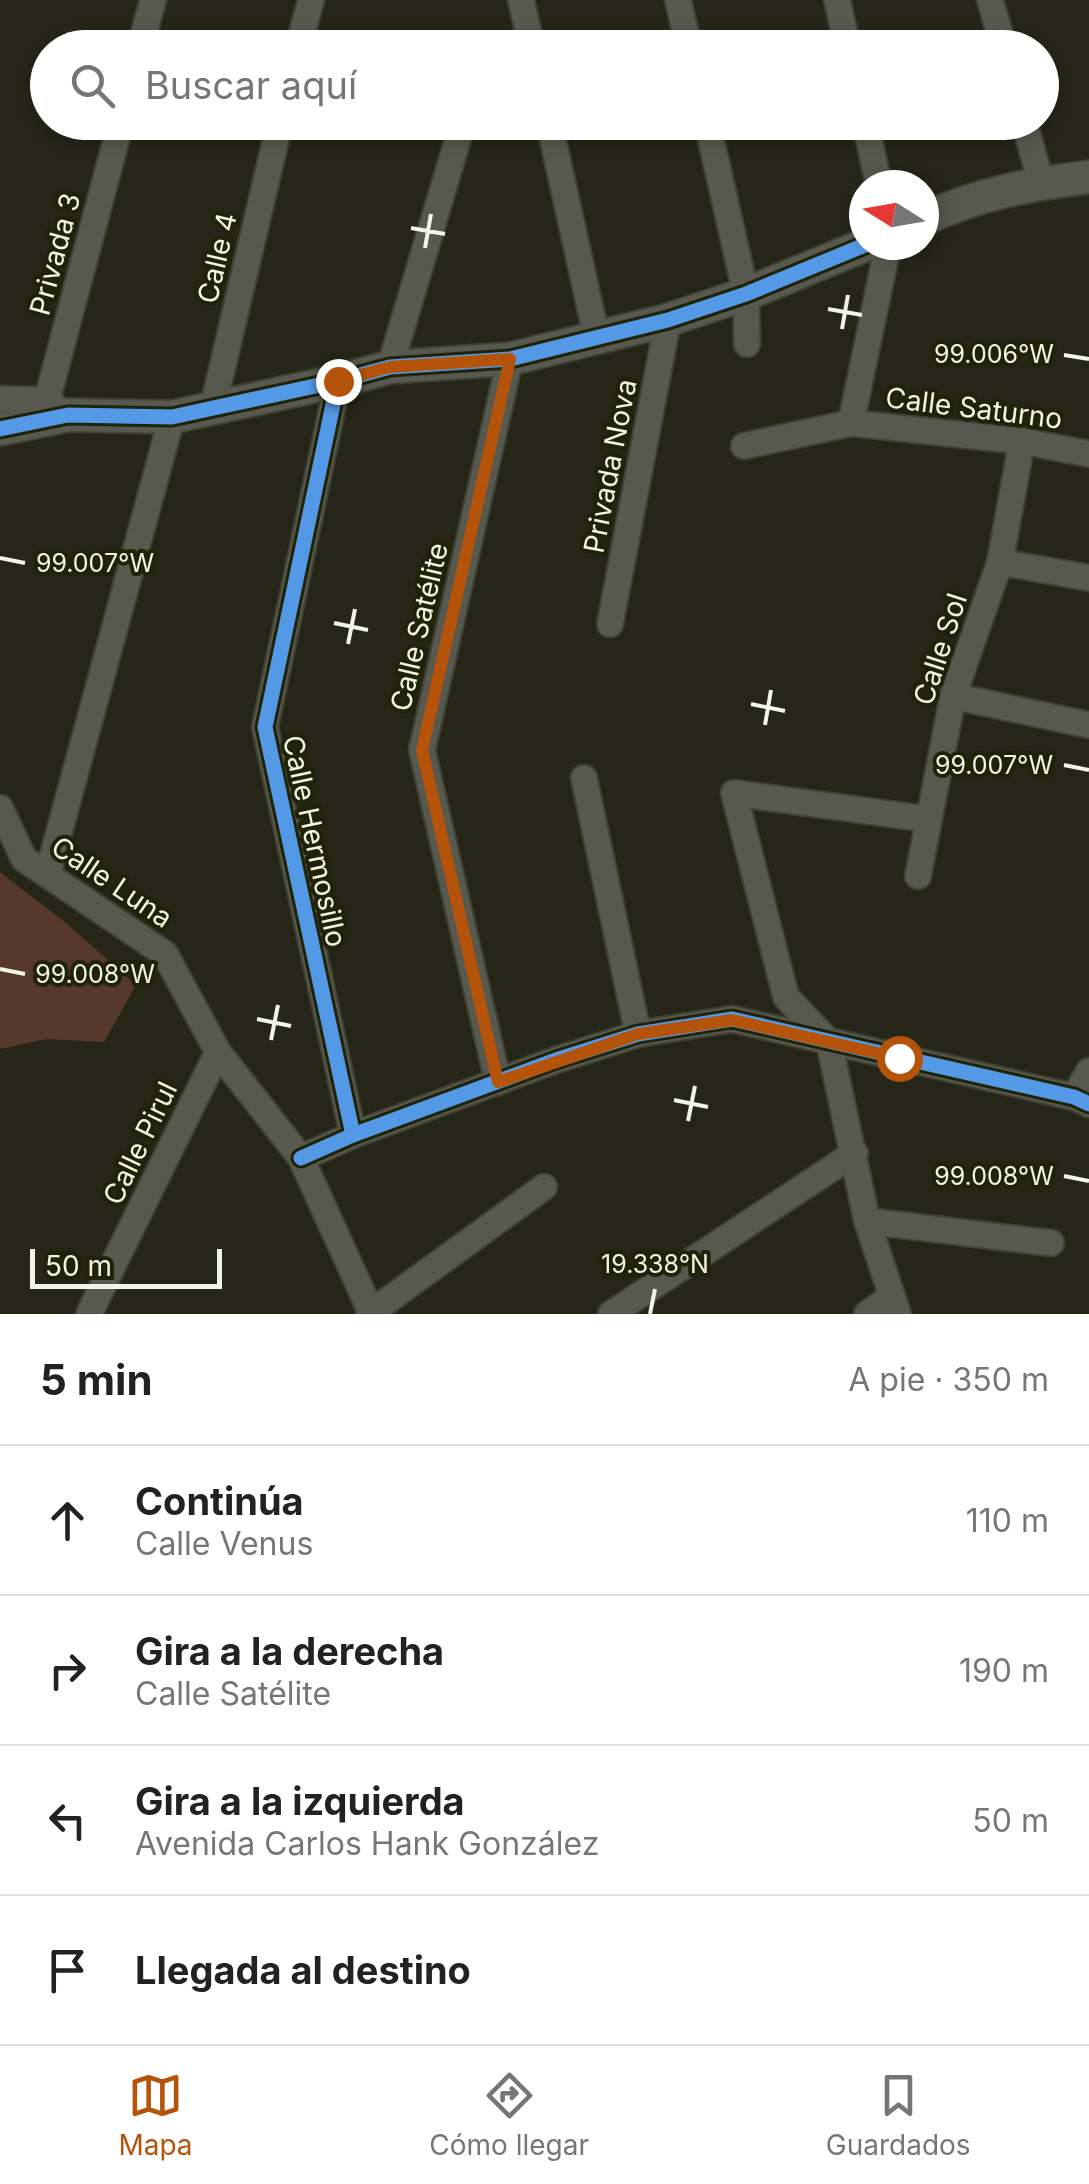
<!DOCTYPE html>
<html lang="es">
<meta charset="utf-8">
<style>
body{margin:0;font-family:Inter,sans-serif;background:#f6f6f6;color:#222}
.compass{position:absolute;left:849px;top:170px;width:90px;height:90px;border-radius:50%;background:#fff;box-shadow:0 5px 15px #0003;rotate:281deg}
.scale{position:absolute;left:30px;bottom:25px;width:192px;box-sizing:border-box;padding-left:10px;border:5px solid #f2f5e5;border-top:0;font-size:28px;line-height:35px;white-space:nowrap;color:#f2f5e5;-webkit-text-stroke:8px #202308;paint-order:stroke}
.stop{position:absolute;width:30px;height:30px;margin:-22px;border:8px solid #b45309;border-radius:50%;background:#fff}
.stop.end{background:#b45309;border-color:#fff;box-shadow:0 2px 10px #0008}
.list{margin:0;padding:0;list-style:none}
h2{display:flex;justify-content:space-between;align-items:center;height:130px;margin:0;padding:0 40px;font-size:42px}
h2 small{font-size:32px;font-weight:400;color:#767676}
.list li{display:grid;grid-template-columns:65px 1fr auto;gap:30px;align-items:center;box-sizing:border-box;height:150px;padding:0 40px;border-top:2px solid #e0e0e0}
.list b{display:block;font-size:38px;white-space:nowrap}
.list p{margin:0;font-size:32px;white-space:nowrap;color:#767676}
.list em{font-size:32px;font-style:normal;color:#767676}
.icon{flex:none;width:55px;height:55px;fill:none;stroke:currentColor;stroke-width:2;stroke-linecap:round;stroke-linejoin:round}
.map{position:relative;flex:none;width:1089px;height:1314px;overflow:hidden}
.search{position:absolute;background:#fff;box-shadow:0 5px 15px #0003;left:30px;right:30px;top:30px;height:110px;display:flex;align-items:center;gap:25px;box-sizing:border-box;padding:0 35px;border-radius:55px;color:#767676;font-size:38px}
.sheet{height:730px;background:#fff}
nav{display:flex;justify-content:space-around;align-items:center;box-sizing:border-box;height:140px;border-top:2px solid #e0e0e0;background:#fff;font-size:28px;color:#767676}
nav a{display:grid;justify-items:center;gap:5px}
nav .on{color:#b45309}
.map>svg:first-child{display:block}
</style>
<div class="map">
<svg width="1089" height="1314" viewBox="0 0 1089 1314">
<rect width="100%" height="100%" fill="#252618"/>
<path fill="#56392a" d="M 0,872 L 66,923 L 136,985 L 104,1042 L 47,1039 L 0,1049 Z"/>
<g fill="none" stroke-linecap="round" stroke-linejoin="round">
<defs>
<g id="minor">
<path d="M 521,0 L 532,48"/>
<path d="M 678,0 L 689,48"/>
<path d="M 837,0 L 848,48"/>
<path d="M 990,0 L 1004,48"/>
<path d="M 140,48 L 153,0"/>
<path d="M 298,48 L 311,0"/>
<path d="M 549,122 L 597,339"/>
<path d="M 707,122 L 746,294 L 747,344"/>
<path d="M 865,122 L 879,185"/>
<path d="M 1024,122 L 1041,182"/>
<path d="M 390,367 L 463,122"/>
<path d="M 338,381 L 265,727 L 353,1135"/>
<path d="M 0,399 L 47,400 L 57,408"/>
<path d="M 47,400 L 121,122"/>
<path d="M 213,407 L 280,122"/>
<path d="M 851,423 L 888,245"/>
<path d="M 744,446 L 851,423 L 1022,441 L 1089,454"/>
<path d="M 1000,562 L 1089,578"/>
<path d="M 610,624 L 668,320"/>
<path d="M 953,696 L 1089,725"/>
<path d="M 584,778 L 638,1034"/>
<path d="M 0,808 L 24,859 L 165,954 L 218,1052 L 301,1158 L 372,1314"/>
<path d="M 48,873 L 172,417"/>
<path d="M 918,876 L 953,696 L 1000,562 L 1022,441"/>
<path d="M 498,1082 L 422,750 L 510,359"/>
<path d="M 1074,1097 L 1089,1071"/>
<path d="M 301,1158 L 353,1135 L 556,1060 L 638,1034 L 732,1019 L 1074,1097 L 1089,1104"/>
<path d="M 867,1221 L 1051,1243"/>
<path d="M 89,1314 L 218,1052"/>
<path d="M 369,1314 L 544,1187"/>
<path d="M 611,1314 L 855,1153"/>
<path d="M 867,1314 L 891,1297"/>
<path d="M 898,1314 L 867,1221 L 829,1042 L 786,997 L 734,793 L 927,819"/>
</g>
<g id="tertiary">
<path d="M 924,219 C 977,194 1031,184 1089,177"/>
<path d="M 0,429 L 68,415 L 172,417 L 338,381 L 390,367 L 510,359 L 668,320 L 746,294 L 865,245"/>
</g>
</defs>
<use href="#minor" stroke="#3f4135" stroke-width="29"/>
<use href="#tertiary" stroke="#3f4135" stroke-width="36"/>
<use href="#minor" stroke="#58594e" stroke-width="25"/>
<use href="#tertiary" stroke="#58594e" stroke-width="32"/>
<defs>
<g id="cycleway">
<path d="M 338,381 L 265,727 L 353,1135"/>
<path d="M 0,429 L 68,415 L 172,417 L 338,381 L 390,367 L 510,359 L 668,320 L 746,294 L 865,245"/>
<path d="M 301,1158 L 353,1135 L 556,1060 L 638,1034 L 732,1019 L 1074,1097 L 1089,1104"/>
</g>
</defs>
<use href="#cycleway" stroke="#202308" stroke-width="21"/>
<use href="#cycleway" stroke="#5399e6" stroke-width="15"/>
</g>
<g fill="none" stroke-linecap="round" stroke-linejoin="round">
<path stroke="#b45309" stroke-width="12" d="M 338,381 L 390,367 L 510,359 L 422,750 L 498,1082 L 638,1034 L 732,1020 L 899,1058"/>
</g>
<path fill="none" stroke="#f2f5e5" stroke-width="4" d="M 411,228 L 445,234M 425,248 L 431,214M 828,309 L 862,315M 842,329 L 848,295M 1064,355 L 1089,359M 0,558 L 25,563M 334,623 L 368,630M 348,644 L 355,609M 751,704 L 785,711M 765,725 L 771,690M 1064,765 L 1089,770M 0,969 L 25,974M 257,1019 L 291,1026M 271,1040 L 278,1005M 674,1100 L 708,1107M 688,1121 L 695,1086M 1064,1176 L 1089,1181M 650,1314 L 655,1289"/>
<g text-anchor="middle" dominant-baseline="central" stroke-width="8" stroke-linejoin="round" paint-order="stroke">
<g font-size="28" fill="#f2f5e5" stroke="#202308">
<text transform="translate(55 254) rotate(-75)">Privada 3</text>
<text transform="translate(217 258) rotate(-77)">Calle 4</text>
<text transform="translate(974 408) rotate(7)">Calle Saturno</text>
<text transform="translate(610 466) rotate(-79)">Privada Nova</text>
<text transform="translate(419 627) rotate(-77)">Calle Satélite</text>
<text transform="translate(940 649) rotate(-72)">Calle Sol</text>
<text transform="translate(315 841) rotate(78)">Calle Hermosillo</text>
<text transform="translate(112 882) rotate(34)">Calle Luna</text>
<text transform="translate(140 1143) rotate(-64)">Calle Pirul</text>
</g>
</g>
<g font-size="25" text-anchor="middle" fill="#f2f5e5" stroke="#202308" stroke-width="8" stroke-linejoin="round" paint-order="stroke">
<text x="994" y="363">99.006°W</text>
<text x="95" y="572">99.007°W</text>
<text x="994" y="774">99.007°W</text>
<text x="95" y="983">99.008°W</text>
<text x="994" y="1185">99.008°W</text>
<text x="655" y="1273">19.338°N</text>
</g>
</svg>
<svg class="compass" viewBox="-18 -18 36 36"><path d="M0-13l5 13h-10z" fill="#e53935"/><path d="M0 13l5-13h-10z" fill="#767676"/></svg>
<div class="scale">50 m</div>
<div class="stop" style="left:899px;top:1058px"></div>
<div class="stop end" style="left:338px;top:381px"></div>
<div class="search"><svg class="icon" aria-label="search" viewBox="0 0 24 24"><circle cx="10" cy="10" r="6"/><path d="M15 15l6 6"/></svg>Buscar aquí</div>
</div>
<section class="sheet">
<h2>5 min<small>A pie · 350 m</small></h2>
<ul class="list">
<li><svg class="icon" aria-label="ahead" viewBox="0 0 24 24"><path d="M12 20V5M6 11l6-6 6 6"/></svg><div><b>Continúa</b><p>Calle Venus</p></div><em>110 m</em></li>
<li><svg class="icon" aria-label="right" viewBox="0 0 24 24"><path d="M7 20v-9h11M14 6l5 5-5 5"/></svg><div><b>Gira a la derecha</b><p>Calle Satélite</p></div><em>190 m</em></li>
<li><svg class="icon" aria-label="left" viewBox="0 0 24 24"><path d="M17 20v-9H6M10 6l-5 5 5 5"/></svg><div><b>Gira a la izquierda</b><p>Avenida Carlos Hank González</p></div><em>50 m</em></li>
<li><svg class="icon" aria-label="arrive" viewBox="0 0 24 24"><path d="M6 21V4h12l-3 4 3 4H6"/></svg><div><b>Llegada al destino</b></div></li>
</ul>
</section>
<nav>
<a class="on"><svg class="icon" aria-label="map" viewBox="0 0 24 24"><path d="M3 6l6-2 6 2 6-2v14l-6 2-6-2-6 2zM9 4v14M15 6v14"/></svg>Mapa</a>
<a><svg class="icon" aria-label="directions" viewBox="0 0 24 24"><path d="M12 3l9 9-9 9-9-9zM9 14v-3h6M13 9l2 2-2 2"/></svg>Cómo llegar</a>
<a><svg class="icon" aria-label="saved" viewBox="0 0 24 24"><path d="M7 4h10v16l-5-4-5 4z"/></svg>Guardados</a>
</nav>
